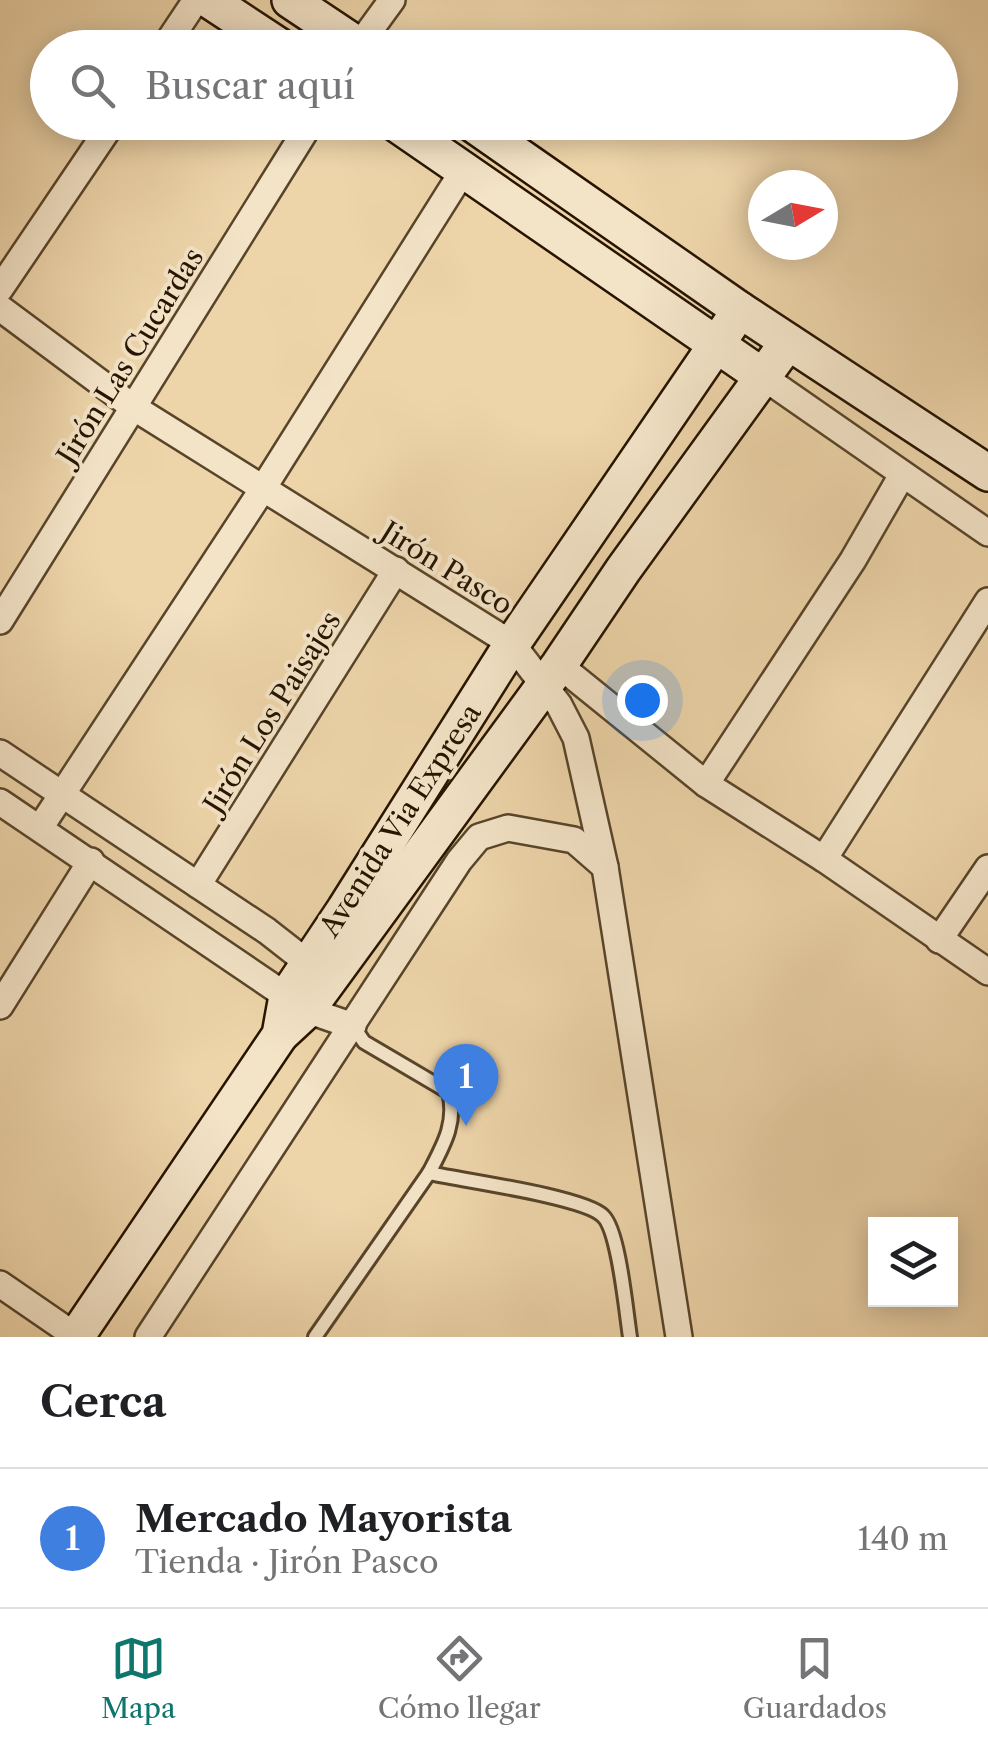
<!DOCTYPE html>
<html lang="es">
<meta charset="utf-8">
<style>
body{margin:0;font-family:"Libre Caslon Text",serif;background:#f2f2f2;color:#202124}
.controls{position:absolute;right:30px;bottom:30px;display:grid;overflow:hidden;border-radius:0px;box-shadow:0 5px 25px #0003}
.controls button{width:90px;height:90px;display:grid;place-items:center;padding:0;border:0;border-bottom:2px solid #e0e0e0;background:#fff;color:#202124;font:50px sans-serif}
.compass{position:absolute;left:748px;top:170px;width:90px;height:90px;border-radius:50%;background:#fff;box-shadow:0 5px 25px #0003;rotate:80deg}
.you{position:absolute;left:642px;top:700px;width:35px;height:35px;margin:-25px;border:8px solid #fff;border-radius:50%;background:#1a73e8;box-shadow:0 0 0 15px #1a73e833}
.badge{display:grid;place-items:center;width:65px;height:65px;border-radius:50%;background:#0f766e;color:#fff;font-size:32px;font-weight:700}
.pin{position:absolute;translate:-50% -82px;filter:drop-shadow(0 2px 5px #0008)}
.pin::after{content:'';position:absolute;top:52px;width:35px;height:30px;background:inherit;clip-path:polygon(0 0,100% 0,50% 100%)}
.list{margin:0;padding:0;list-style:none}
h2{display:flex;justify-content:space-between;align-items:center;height:130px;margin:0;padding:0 40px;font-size:42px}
h2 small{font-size:32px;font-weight:400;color:#757577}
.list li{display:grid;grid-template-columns:65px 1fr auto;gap:30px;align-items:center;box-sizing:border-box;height:140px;padding:0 40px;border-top:2px solid #e0e0e0}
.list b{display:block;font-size:38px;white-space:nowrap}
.list p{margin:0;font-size:32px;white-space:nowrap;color:#757577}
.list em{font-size:32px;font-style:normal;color:#757577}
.icon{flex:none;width:55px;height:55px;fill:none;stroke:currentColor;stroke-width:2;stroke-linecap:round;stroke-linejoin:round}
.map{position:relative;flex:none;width:988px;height:1337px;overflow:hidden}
.search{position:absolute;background:#fff;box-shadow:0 5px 25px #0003;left:30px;right:30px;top:30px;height:110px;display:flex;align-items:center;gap:25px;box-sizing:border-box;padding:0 35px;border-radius:55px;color:#757577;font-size:38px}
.sheet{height:270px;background:#fff}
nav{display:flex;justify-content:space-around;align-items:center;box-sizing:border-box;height:140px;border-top:2px solid #e0e0e0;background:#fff;font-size:28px;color:#757577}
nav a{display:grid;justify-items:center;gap:5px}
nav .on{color:#0f766e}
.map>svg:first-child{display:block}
</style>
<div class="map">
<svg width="988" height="1337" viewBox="0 0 988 1337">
<rect width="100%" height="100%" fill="#edd4a9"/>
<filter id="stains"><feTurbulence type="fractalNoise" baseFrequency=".002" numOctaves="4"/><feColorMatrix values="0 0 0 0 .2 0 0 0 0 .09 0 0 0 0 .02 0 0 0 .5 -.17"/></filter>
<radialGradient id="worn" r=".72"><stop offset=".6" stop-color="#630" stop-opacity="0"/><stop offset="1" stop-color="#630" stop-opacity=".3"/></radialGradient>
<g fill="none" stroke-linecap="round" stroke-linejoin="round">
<defs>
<g id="lane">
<path d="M 353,1026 L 364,1042 L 449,1092 C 457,1123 443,1146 429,1173 C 461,1180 585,1197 603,1216 C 619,1231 626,1312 630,1337"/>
<path d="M 315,1337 L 429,1173"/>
</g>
<g id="street">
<path d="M 164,48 L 196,0"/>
<path d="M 357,48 L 392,0"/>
<path d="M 0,289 L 113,122"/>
<path d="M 0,308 L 133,407 L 512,644 L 559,705 L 576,738 L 605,867 L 679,1337"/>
<path d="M 762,376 L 988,533"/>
<path d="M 0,621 L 311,122"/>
<path d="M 559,665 L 706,784 L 824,859 L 988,972"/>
<path d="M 0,753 L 267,931 L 322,974"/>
<path d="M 706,784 L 853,560 L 902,475"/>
<path d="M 0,802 L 307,1010 L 353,1026"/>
<path d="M 40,828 L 262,490 L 463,171"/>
<path d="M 824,859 L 988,601"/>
<path d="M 198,885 L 396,570"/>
<path d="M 939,940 L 988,868"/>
<path d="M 0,1006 L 91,861"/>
<path d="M 0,1284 L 77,1337"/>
<path d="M 148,1337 L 459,861 L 479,837 L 508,828 L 574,840 L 605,867"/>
</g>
<g id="secondary">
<path d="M 209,0 L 282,48"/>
<path d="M 290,0 L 362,48"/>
<path d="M 394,122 L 762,376"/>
<path d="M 470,122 L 740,310 L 988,473"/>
<path d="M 280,1035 L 307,1010 L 559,665 L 623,570 L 788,342"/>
<path d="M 76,1337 L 280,1035 L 287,996 L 345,909 L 512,644 L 740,310"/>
</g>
</defs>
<use href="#lane" stroke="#58442a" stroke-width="18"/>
<use href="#street" stroke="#58442a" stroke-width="30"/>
<use href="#secondary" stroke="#271400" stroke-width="40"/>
<use href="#lane" stroke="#f3e3c7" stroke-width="12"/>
<use href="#street" stroke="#f3e3c7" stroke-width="25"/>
<use href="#secondary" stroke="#f3e3c7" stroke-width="35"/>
</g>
<g text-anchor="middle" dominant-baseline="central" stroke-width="8" stroke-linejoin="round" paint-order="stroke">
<g font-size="28" fill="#271400" stroke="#f3e3c7">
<text transform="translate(130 356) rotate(-58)">Jirón Las Cucardas</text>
<text transform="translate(447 568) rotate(32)">Jirón Pasco</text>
<text transform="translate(272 712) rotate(-58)">Jirón Los Paisajes</text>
<text transform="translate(400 820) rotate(-57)">Avenida Via Expresa</text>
</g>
</g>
<rect width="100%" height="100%" filter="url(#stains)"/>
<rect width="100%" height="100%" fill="url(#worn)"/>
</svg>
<div class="controls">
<button><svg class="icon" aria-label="layers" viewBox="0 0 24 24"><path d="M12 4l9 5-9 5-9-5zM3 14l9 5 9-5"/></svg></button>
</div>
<svg class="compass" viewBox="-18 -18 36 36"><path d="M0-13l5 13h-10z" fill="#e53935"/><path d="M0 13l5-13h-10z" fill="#757577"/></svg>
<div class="you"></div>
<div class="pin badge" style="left:466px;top:1126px;background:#3f7fe0">1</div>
<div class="search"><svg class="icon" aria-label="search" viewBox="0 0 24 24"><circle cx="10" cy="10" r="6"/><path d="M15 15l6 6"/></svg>Buscar aquí</div>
</div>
<section class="sheet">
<h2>Cerca<small></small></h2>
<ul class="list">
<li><span class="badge" style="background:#3f7fe0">1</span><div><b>Mercado Mayorista</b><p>Tienda · Jirón Pasco</p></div><em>140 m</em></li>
</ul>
</section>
<nav>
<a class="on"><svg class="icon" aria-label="map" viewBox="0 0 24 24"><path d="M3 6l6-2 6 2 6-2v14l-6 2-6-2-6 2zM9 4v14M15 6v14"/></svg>Mapa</a>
<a><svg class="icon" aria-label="directions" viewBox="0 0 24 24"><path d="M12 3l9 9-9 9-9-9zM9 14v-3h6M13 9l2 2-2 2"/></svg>Cómo llegar</a>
<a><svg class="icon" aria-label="saved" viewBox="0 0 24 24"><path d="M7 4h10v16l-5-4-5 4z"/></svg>Guardados</a>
</nav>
